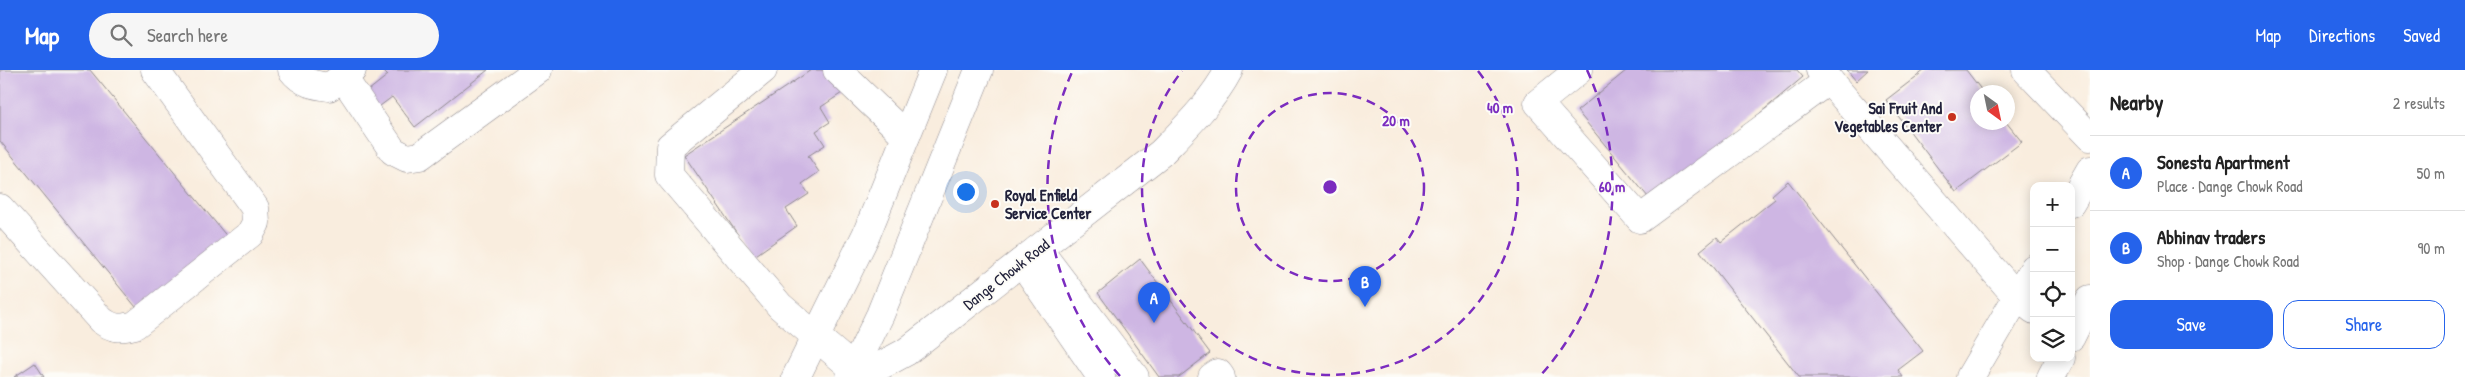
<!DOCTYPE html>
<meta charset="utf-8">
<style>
body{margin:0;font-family:"Patrick Hand",sans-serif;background:#f6f6f6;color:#222}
.controls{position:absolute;right:15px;bottom:15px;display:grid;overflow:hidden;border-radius:10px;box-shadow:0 2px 12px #0003}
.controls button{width:45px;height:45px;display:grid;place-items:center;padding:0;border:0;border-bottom:1px solid #e0e0e0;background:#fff;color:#222;font:25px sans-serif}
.compass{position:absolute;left:1970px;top:15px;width:45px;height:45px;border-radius:50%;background:#fff;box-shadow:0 2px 12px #0003;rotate:147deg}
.you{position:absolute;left:965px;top:121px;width:18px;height:18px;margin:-12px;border:4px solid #fff;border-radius:50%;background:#1a73e8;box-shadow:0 0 0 8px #1a73e833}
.badge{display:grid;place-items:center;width:32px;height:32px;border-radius:50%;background:#2563eb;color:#fff;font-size:16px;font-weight:700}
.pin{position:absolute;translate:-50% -41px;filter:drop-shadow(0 1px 2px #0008)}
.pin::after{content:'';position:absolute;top:26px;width:18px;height:15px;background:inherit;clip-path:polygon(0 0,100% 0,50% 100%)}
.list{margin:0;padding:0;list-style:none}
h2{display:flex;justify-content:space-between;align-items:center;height:65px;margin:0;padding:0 20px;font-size:21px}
h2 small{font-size:16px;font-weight:400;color:#767676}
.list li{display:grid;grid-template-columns:32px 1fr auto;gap:15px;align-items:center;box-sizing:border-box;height:75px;padding:0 20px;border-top:1px solid #e0e0e0}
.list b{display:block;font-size:19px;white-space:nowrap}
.list p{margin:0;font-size:16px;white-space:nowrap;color:#767676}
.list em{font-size:16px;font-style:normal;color:#767676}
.actions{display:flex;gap:10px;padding:15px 20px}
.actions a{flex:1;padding:11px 0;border:1px solid #2563eb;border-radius:15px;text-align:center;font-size:18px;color:#2563eb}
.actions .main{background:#2563eb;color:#fff}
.icon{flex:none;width:28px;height:28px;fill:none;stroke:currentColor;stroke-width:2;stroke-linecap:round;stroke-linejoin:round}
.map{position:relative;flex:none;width:2090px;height:307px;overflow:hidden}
header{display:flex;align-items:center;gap:30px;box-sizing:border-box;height:70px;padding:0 25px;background:#2563eb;color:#fff}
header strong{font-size:24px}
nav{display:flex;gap:28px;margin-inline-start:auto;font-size:18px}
.search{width:350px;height:45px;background:#f6f6f6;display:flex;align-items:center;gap:12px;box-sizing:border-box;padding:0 18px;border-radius:28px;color:#767676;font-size:19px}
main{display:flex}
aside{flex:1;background:#fff}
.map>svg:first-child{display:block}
</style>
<header>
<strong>Map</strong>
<div class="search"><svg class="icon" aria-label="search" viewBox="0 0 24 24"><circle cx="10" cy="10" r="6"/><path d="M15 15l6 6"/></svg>Search here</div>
<nav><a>Map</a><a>Directions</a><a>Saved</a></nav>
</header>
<main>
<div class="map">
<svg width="2090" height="307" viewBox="0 0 2090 307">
<rect width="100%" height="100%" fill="#fdfcf7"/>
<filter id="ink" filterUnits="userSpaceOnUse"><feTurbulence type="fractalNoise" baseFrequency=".02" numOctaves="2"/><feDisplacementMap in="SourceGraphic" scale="10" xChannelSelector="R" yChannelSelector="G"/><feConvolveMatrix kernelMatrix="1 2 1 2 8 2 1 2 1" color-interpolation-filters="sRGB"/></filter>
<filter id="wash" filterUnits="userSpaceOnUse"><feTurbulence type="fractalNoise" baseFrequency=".0096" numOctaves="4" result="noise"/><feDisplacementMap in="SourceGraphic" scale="20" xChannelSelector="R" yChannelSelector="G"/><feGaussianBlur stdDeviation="1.12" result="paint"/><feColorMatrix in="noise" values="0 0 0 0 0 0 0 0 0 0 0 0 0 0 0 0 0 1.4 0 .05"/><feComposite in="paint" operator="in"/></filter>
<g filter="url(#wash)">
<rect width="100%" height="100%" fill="#f9edde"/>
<g id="blocks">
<g fill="#ceb6e3">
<path d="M 0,0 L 90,0 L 229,169 L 140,242 L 0,71 Z"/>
<path d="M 383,0 L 488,0 L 415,57 L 392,27 L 376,39 L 364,24 L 388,5 Z"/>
<path d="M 811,0 L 827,0 L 842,23 L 821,37 L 830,52 L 816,61 L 825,75 L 808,86 L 819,102 L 802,114 L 809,124 L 786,139 L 797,156 L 753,187 L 684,85 Z"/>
<path d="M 1627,0 L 1797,0 L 1803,7 L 1653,133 L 1577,41 Z"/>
<path d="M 1847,0 L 1868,0 L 1856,11 Z"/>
<path d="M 1925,0 L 1966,0 L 1983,22 L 1978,22 L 1978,52 L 2006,52 L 2022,72 L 1956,122 L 1886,30 Z"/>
<path d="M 1788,111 L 1923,281 L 1898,300 L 1903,307 L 1799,307 L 1700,181 L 1717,167 L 1721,172 L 1775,129 L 1772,125 Z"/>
<path d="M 1140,189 L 1210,283 L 1179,307 L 1159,307 L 1098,223 Z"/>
<path d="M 35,293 L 44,307 L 14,307 Z"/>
</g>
</g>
</g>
<g filter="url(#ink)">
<use href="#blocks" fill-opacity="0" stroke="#8e888c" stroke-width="1"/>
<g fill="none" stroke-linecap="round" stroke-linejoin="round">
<defs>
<g id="minor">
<path d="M 292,0 C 302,13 314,15 329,17 L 352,0"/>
<path d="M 763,0 L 670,76 L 669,105 L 780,236 L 854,299 L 867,303 L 906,282 L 1161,83 C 1186,57 1212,32 1229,0"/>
<path d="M 837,0 L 906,66"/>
<path d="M 1579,0 L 1538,33 L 1640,149 L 1829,10"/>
<path d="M 1820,0 L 2017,227 L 2034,240"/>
<path d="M 2026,0 L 2090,67"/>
<path d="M 343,7 L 393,81 L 407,88 L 420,86 L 538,0"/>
<path d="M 0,138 L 101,250 C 113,259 120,259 135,255 L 250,164 L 256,153 L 255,138 L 155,0"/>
<path d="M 1038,179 L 1135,307"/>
<path d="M 1022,192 L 1101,307"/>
<path d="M 1212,307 L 1218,303 L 1221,307"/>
</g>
<g id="major">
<path d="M 2071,133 L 2090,100"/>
<path d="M 2071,267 L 2090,229"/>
<path d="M 796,307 L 866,165 L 933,0"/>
<path d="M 850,307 L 880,245 L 979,0"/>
<path d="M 1970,307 L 2034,198"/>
<path d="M 2051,307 L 2061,288"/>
</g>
</defs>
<use href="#minor" stroke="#8e888c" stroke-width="29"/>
<use href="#major" stroke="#8e888c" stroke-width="29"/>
<use href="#minor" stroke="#fff" stroke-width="28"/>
<use href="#major" stroke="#fff" stroke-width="28"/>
</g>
</g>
<g fill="none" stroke="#7b2cbf" stroke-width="2.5" stroke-dasharray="9 6">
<circle cx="1330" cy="117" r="94"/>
<path d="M1478 1A188 188 0 1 1 1182 1"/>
<path d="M1120 306A282 282 0 0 1 1073 0M1587 0A282 282 0 0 1 1540 306"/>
</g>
<g fill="#c8321e" stroke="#fdfcf7" stroke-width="2">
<circle cx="1952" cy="47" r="5"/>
<circle cx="995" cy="134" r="5"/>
</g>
<g text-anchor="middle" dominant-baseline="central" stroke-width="4" stroke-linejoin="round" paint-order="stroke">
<g font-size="16" font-weight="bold" fill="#22223b" stroke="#fdfcf7" text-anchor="end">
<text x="1942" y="38">Sai Fruit And<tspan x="1942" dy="18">Vegetables Center</tspan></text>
<text x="1005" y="125" text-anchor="start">Royal Enfield<tspan x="1005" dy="18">Service Center</tspan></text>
</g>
<g font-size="16" fill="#22223b" stroke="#fdfcf7">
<text transform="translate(1006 204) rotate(-38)">Dange Chowk Road</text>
</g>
</g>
<circle cx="1330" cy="117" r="8" fill="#7b2cbf" stroke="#fdfcf7" stroke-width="2.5"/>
<g font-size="15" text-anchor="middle" font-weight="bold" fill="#7b2cbf" stroke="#fdfcf7" stroke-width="4" stroke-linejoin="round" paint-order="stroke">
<text x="1500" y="43">40 m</text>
<text x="1396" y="56">20 m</text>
<text x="1612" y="122">60 m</text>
</g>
</svg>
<div class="controls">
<button>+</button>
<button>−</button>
<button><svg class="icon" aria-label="locate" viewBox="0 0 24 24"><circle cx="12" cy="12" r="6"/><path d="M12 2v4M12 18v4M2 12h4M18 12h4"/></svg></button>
<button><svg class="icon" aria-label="layers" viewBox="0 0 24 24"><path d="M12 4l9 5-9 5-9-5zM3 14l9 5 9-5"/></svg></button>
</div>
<svg class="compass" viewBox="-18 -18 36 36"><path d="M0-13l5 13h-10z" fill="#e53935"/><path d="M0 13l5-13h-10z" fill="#767676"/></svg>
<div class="you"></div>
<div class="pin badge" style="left:1154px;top:253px">A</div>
<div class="pin badge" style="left:1365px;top:237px">B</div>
</div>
<aside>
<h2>Nearby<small>2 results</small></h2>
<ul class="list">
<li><span class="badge">A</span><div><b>Sonesta Apartment</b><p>Place · Dange Chowk Road</p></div><em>50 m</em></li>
<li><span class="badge">B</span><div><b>Abhinav traders</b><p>Shop · Dange Chowk Road</p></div><em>90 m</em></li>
</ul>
<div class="actions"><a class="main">Save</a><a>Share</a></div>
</aside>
</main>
